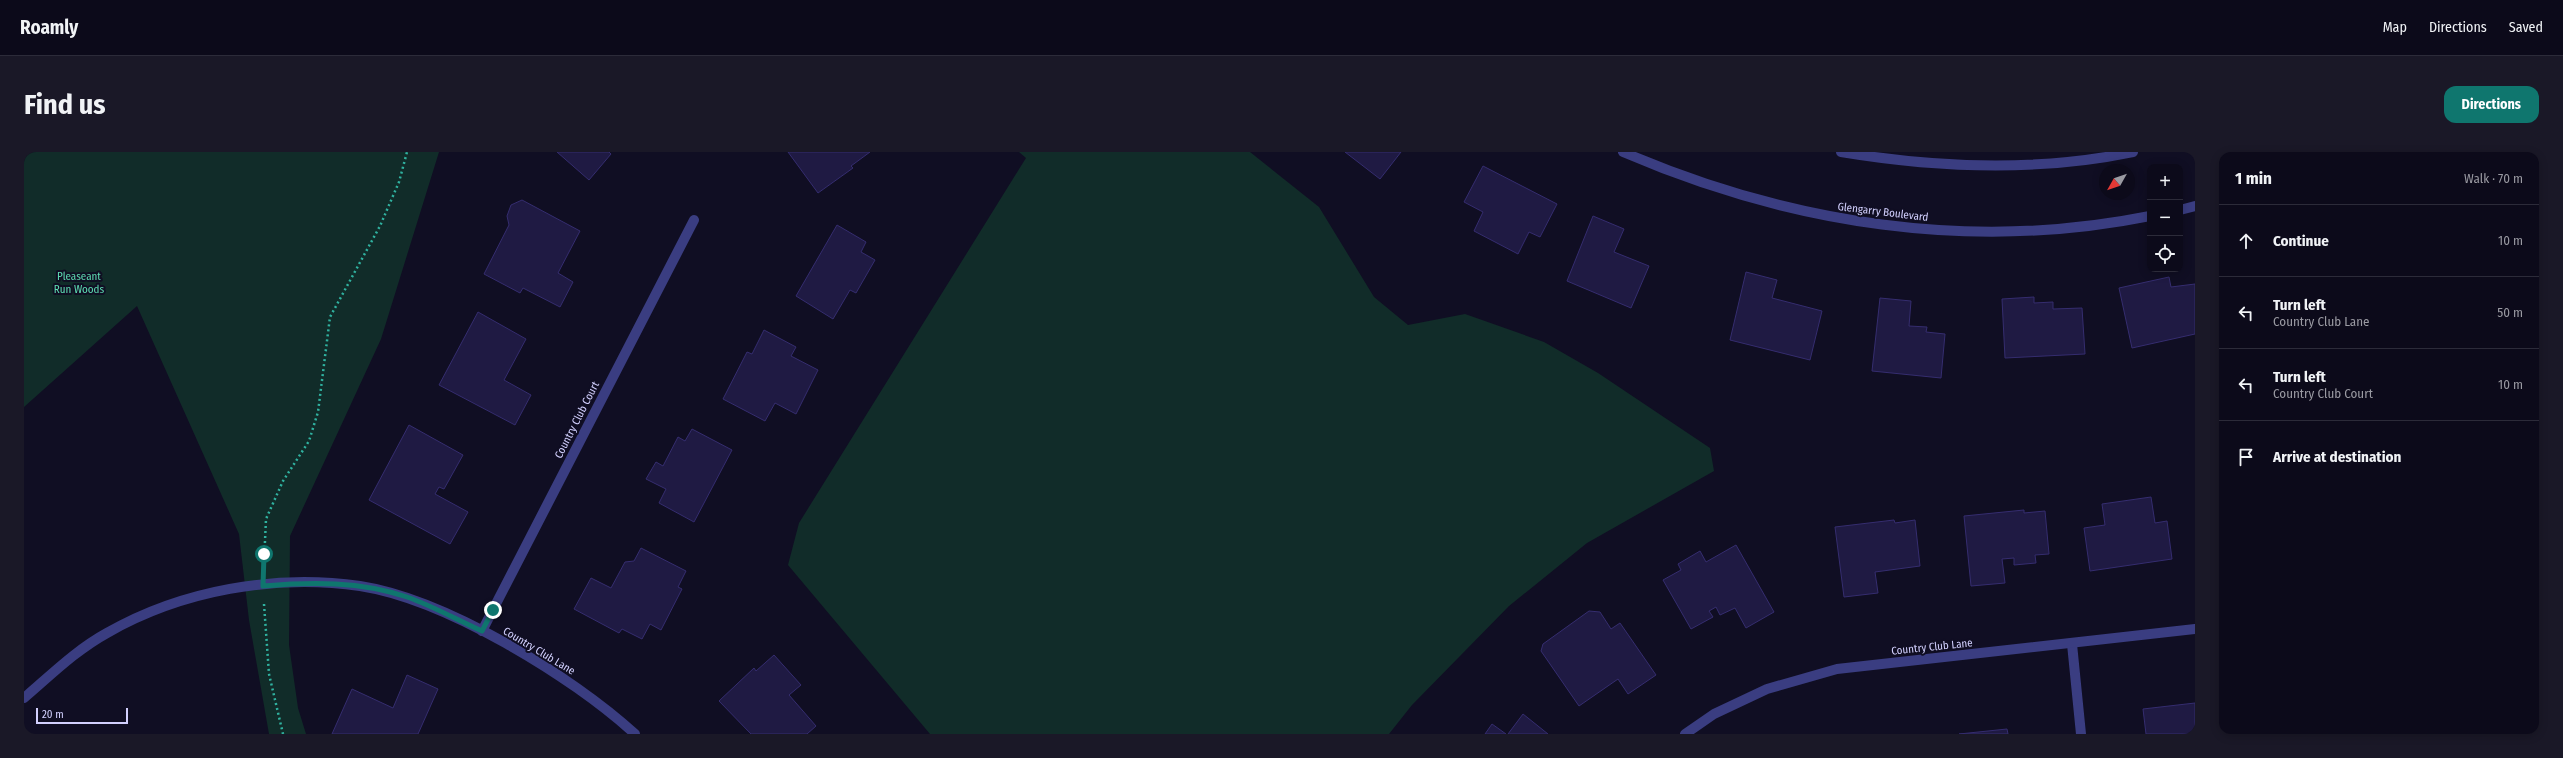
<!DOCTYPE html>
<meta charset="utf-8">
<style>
body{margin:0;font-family:"Fira Sans Condensed",sans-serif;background:#1a1827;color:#f1f3f6}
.controls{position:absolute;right:12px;top:12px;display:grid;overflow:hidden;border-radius:8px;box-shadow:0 2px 10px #0003}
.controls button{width:36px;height:36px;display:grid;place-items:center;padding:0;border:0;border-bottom:1px solid #2c2b39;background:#0c0a1a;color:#f1f3f6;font:20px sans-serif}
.compass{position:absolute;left:2075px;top:12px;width:36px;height:36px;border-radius:50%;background:#0c0a1a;box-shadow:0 2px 10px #0003;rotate:230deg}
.scale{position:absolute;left:12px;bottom:10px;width:92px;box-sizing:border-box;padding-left:4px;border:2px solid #d2d0fe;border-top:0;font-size:11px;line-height:14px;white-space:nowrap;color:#d2d0fe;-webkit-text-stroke:3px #100e23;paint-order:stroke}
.stop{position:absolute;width:12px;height:12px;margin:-9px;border:3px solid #0f766e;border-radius:50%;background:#fff}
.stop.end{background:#0f766e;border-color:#fff;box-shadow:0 1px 4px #0008}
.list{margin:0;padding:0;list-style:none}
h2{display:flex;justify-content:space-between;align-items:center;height:52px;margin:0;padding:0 16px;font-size:17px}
h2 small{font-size:13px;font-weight:400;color:#9a9aa2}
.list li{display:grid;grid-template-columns:26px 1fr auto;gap:12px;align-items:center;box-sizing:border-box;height:72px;padding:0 16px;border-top:1px solid #2c2b39}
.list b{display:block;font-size:15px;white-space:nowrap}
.list p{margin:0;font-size:13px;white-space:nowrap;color:#9a9aa2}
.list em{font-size:13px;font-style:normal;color:#9a9aa2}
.icon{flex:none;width:22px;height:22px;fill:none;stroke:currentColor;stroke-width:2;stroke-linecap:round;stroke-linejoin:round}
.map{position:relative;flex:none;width:2171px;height:582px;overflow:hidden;border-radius:12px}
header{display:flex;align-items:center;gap:24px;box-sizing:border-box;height:56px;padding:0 20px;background:#0c0a1a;border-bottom:1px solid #2c2b39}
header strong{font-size:19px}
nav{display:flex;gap:22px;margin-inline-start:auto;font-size:14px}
.intro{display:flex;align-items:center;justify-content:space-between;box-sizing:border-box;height:96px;padding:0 24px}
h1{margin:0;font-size:28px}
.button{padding:10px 18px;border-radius:12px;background:#0f766e;color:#fff;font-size:14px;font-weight:700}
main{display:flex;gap:24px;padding:0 24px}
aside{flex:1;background:#0c0a1a;border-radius:12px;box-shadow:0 2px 10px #0003}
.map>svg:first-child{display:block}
</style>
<header>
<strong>Roamly</strong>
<nav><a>Map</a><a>Directions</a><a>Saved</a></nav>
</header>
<div class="intro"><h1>Find us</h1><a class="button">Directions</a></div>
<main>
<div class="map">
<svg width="2171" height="582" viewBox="0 0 2171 582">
<rect width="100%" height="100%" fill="#100e23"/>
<g fill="#112c29">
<path d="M 0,0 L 415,0 L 357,187 L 266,384 L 265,493 L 274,556 L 282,582 L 245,582 L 225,468 L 215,382 L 113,154 L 0,255 Z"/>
<path d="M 995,0 L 1226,0 L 1295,55 L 1350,145 L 1384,173 L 1441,162 L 1520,190 L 1574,221 L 1686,296 L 1690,319 L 1563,391 L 1485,454 L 1388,553 L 1365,582 L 906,582 L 764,413 L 775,371 L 1002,6 Z"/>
</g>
<g fill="#1f1a43" stroke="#352d6f">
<path d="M 533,0 L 585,0 L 587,2 L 565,28 Z"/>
<path d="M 764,0 L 846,0 L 827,14 L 829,16 L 794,41 Z"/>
<path d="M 1321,0 L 1377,0 L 1356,27 Z"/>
<path d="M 1459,14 L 1533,52 L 1516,85 L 1505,80 L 1494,102 L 1450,79 L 1459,60 L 1440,50 Z"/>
<path d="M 498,48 L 556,79 L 534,121 L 549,130 L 536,155 L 499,136 L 496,141 L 460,122 L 485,73 L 483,64 L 487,53 Z"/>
<path d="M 1569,64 L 1600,77 L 1590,100 L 1625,114 L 1607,156 L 1543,129 Z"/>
<path d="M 813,73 L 842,90 L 837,100 L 851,108 L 832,141 L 826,138 L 809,167 L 772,144 Z"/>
<path d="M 1722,120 L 1753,128 L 1748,146 L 1798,159 L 1786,208 L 1706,188 Z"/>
<path d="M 2145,125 L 2147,135 L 2171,132 L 2171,182 L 2108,196 L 2095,136 Z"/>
<path d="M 2010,145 L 2010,151 L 2029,150 L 2029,157 L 2058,156 L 2061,202 L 1981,206 L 1978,147 Z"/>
<path d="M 1856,146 L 1887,149 L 1885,174 L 1903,175 L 1902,180 L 1921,182 L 1917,226 L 1848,219 Z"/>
<path d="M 454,160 L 502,187 L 480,228 L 507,243 L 491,273 L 415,233 Z"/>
<path d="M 740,178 L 772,195 L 767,204 L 794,218 L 772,262 L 751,251 L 741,269 L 699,247 L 723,200 L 728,202 Z"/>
<path d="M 385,273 L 439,303 L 420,337 L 415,335 L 411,342 L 444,360 L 426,392 L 345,348 Z"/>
<path d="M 668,277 L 708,298 L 670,370 L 635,351 L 642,337 L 622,327 L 632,310 L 639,314 L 654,285 L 661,289 Z"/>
<path d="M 2127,345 L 2131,371 L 2143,369 L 2148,407 L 2066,419 L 2060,376 L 2081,373 L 2078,352 Z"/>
<path d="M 2000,358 L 2000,361 L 2021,359 L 2025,402 L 2011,403 L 2012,411 L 1990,413 L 1990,406 L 1978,407 L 1981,431 L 1947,434 L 1940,364 Z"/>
<path d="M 1870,368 L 1871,371 L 1891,368 L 1896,414 L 1851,420 L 1854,441 L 1820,445 L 1811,375 Z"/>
<path d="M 1712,393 L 1750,460 L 1722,476 L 1711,456 L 1696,463 L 1692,455 L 1685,459 L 1689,465 L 1667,477 L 1639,428 L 1657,418 L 1654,412 L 1676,399 L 1682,410 Z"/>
<path d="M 617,396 L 662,419 L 654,435 L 658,437 L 637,478 L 626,472 L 618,487 L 598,477 L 595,481 L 550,457 L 567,426 L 587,436 L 601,410 L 610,409 Z"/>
<path d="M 1565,459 L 1576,460 L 1587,477 L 1596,471 L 1632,523 L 1604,542 L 1594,527 L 1555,554 L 1517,499 L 1519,492 Z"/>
<path d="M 750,503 L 777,533 L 765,543 L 792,574 L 783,582 L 727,582 L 695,549 L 730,516 L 732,519 Z"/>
<path d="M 383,523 L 414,537 L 394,582 L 308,582 L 328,537 L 369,556 Z"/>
<path d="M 2171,551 L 2171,582 L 2122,582 L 2119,557 Z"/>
<path d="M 1499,562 L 1524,582 L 1484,582 Z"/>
<path d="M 1468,572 L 1482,582 L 1461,582 Z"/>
<path d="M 1983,577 L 1984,582 L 1935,582 Z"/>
</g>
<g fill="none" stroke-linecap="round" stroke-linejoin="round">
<g stroke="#30b2a0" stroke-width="2.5" stroke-dasharray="2 3" stroke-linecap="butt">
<path d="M 240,411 L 242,367 L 259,329 L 285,289 L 294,260 L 306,165 L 356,74 L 375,30 L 383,0"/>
<path d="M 240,452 L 245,522 L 259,582"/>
</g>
<g stroke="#3a3d81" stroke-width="10">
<path d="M 1599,0 C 1766,72 1947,100 2126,64"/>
<path d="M 1817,0 C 1914,16 2013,20 2109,0"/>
<path d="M 2156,58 L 2171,54"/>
<path d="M 458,479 L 670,68"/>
<path d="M 2048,492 L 2057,582"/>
<path d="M 0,546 C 27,523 52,498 83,481 C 158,438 251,422 336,434 C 421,447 548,524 611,582"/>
<path d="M 1661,582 L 1690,562 L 1743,537 L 1813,517 L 2171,477"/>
</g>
</g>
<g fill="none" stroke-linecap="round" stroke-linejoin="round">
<path stroke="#0f766e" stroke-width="5" d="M 240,402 L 239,434 C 287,430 336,429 383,445 C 409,454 433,468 458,479 L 469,458"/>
</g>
<g text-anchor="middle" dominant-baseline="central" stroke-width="4" stroke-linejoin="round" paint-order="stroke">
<g font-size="11" fill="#d2d0fe" stroke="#100e23">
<text transform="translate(1859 60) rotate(7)">Glengarry Boulevard</text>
<text transform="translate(553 268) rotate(-63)">Country Club Court</text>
<text transform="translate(1908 495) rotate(-6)">Country Club Lane</text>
<text transform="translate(515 499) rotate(31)">Country Club Lane</text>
</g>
<g font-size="11" fill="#5eddb3" stroke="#100e23">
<text x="55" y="124">Pleaseant<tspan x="55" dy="13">Run Woods</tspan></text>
</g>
</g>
</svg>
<div class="controls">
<button>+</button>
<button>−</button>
<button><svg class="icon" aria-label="locate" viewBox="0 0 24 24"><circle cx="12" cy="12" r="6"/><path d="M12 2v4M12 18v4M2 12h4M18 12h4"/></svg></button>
</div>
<svg class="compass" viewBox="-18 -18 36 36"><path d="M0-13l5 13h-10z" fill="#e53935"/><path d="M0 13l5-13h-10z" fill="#9a9aa2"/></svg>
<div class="scale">20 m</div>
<div class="stop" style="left:240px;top:402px"></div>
<div class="stop end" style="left:469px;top:458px"></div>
</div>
<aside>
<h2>1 min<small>Walk · 70 m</small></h2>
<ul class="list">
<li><svg class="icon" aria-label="ahead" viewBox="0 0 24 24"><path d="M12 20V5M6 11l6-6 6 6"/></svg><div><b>Continue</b></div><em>10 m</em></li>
<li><svg class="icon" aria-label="left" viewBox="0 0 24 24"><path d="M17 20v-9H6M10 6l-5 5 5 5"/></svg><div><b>Turn left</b><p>Country Club Lane</p></div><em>50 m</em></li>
<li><svg class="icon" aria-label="left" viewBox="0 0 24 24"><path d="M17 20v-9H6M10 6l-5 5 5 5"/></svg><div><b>Turn left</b><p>Country Club Court</p></div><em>10 m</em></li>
<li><svg class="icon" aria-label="arrive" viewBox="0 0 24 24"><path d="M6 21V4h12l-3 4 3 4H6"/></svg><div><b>Arrive at destination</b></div></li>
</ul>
</aside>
</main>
